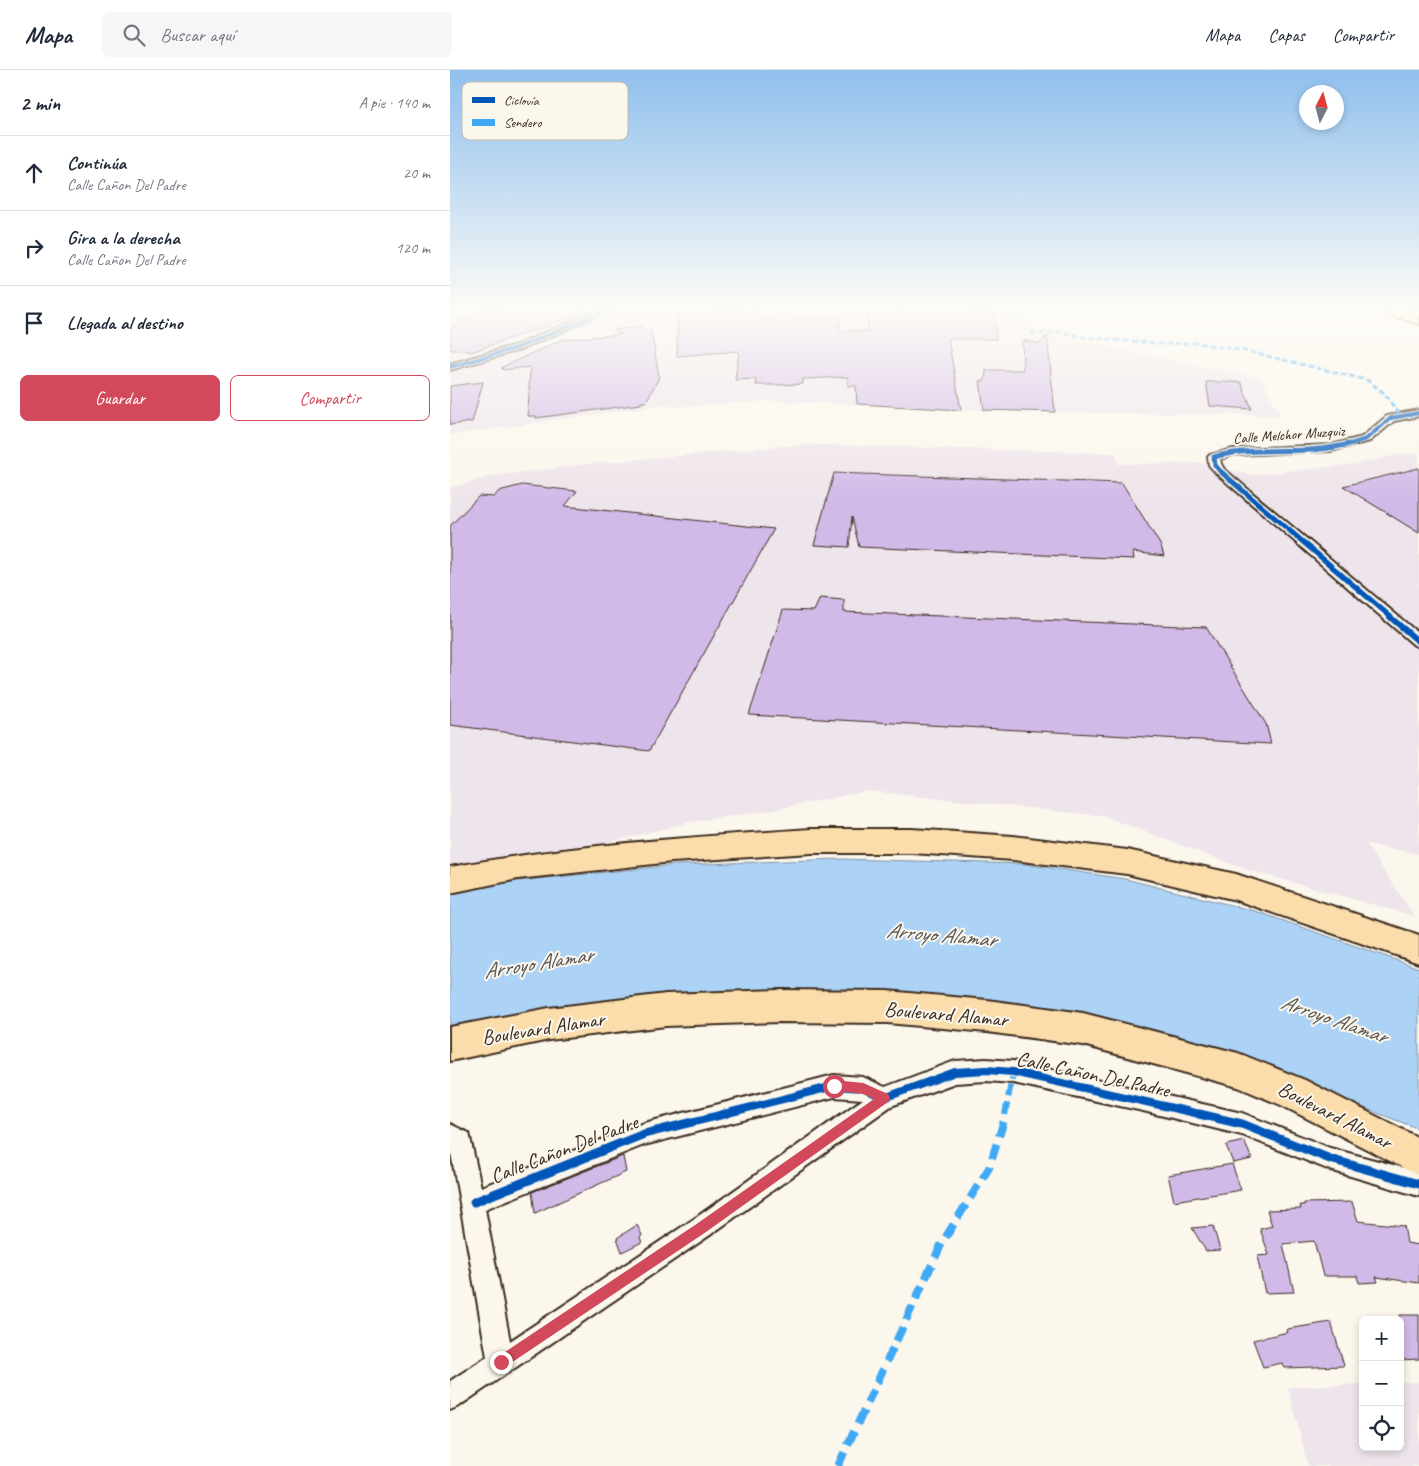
<!DOCTYPE html>
<html lang="es">
<meta charset="utf-8">
<style>
body{margin:0;font-family:Caveat,sans-serif;background:#f6f6f7;color:#1f2937}
.controls{position:absolute;right:15px;bottom:15px;display:grid;overflow:hidden;border-radius:8px;box-shadow:0 2px 8px #0003}
.controls button{width:45px;height:45px;display:grid;place-items:center;padding:0;border:0;border-bottom:1px solid #e0e1e3;background:#fff;color:#1f2937;font:25px sans-serif}
.compass{position:absolute;left:849px;top:15px;width:45px;height:45px;border-radius:50%;background:#fff;box-shadow:0 2px 8px #0003;rotate:6deg}
.stop{position:absolute;width:15px;height:15px;margin:-11px;border:4px solid #d1495b;border-radius:50%;background:#fff}
.stop.end{background:#d1495b;border-color:#fff;box-shadow:0 1px 5px #0008}
.list{margin:0;padding:0;list-style:none}
h2{display:flex;justify-content:space-between;align-items:center;height:65px;margin:0;padding:0 20px;font-size:21px}
h2 small{font-size:16px;font-weight:400;color:#747a83}
.list li{display:grid;grid-template-columns:32px 1fr auto;gap:15px;align-items:center;box-sizing:border-box;height:75px;padding:0 20px;border-top:1px solid #e0e1e3}
.list b{display:block;font-size:19px;white-space:nowrap}
.list p{margin:0;font-size:16px;white-space:nowrap;color:#747a83}
.list em{font-size:16px;font-style:normal;color:#747a83}
.actions{display:flex;gap:10px;padding:15px 20px}
.actions a{flex:1;padding:11px 0;border:1px solid #d1495b;border-radius:8px;text-align:center;font-size:18px;color:#d1495b}
.actions .main{background:#d1495b;color:#fff}
.icon{flex:none;width:28px;height:28px;fill:none;stroke:currentColor;stroke-width:2;stroke-linecap:round;stroke-linejoin:round}
.map{position:relative;flex:none;width:969px;height:1396px;overflow:hidden}
header{display:flex;align-items:center;gap:30px;box-sizing:border-box;height:70px;padding:0 25px;background:#fff;border-bottom:1px solid #e0e1e3}
header strong{font-size:24px}
nav{display:flex;gap:28px;margin-inline-start:auto;font-size:18px}
.search{width:350px;height:45px;background:#f6f6f7;display:flex;align-items:center;gap:12px;box-sizing:border-box;padding:0 18px;border-radius:8px;color:#747a83;font-size:19px}
main{display:flex}
aside{flex:1;background:#fff}
.map>svg:first-child{display:block}
</style>
<header>
<strong>Mapa</strong>
<div class="search"><svg class="icon" aria-label="search" viewBox="0 0 24 24"><circle cx="10" cy="10" r="6"/><path d="M15 15l6 6"/></svg>Buscar aquí</div>
<nav><a>Mapa</a><a>Capas</a><a>Compartir</a></nav>
</header>
<main>
<aside>
<h2>2 min<small>A pie · 140 m</small></h2>
<ul class="list">
<li><svg class="icon" aria-label="ahead" viewBox="0 0 24 24"><path d="M12 20V5M6 11l6-6 6 6"/></svg><div><b>Continúa</b><p>Calle Cañon Del Padre</p></div><em>20 m</em></li>
<li><svg class="icon" aria-label="right" viewBox="0 0 24 24"><path d="M7 20v-9h11M14 6l5 5-5 5"/></svg><div><b>Gira a la derecha</b><p>Calle Cañon Del Padre</p></div><em>120 m</em></li>
<li><svg class="icon" aria-label="arrive" viewBox="0 0 24 24"><path d="M6 21V4h12l-3 4 3 4H6"/></svg><div><b>Llegada al destino</b></div></li>
</ul>
<div class="actions"><a class="main">Guardar</a><a>Compartir</a></div>
</aside>
<div class="map">
<svg width="969" height="1396" viewBox="0 0 969 1396">
<rect width="100%" height="100%" fill="#fbf7ec"/>
<filter id="ink" filterUnits="userSpaceOnUse"><feTurbulence type="fractalNoise" baseFrequency=".02" numOctaves="2"/><feDisplacementMap in="SourceGraphic" scale="10" xChannelSelector="R" yChannelSelector="G"/><feConvolveMatrix kernelMatrix="1 2 1 2 8 2 1 2 1" color-interpolation-filters="sRGB"/></filter>
<g filter="url(#ink)">
<g fill="#eee4eb">
<path d="M 0,239 L 575,239 L 583,261 L 812,309 L 830,345 L 577,342 L 321,331 L 222,337 L 218,334 L 0,365 Z"/>
<path d="M 375,375 L 666,383 L 668,394 L 750,393 L 802,405 L 905,394 L 952,384 L 969,383 L 969,784 L 916,774 L 964,846 L 798,800 L 653,746 L 418,721 L 321,740 L 240,752 L 0,812 L 0,418 L 43,406 L 137,394 L 333,376 Z"/>
<path d="M 950,1312 L 969,1312 L 969,1396 L 858,1396 L 838,1317 L 913,1314 L 913,1377 L 950,1377 Z"/>
</g>
<path fill="#acd3f6" stroke="#7f8fa0" d="M 390,789 L 575,794 L 675,809 L 805,841 L 969,898 L 969,1059 L 876,1023 L 552,938 L 0,964 L 0,823 L 67,811 L 226,795 Z"/>
<g fill="#d1b9e8" stroke="#3b2a1e">
<path d="M 33,239 L 138,239 L 139,241 L 21,282 L 14,280 L 0,280 L 0,260 L 13,250 Z"/>
<path d="M 307,239 L 308,248 L 340,246 L 339,248 L 377,247 L 377,245 L 389,245 L 390,261 L 418,261 L 417,240 L 449,239 L 450,243 L 541,243 L 545,246 L 546,269 L 498,269 L 511,340 L 407,334 L 406,316 L 398,316 L 398,307 L 353,309 L 353,314 L 322,315 L 306,315 L 306,309 L 285,310 L 289,281 L 227,286 L 228,240 Z"/>
<path d="M 192,257 L 193,261 L 201,260 L 209,307 L 196,332 L 191,332 L 191,334 L 86,348 L 86,346 L 78,346 L 80,297 L 53,300 L 52,297 L 111,270 L 172,264 L 164,260 Z"/>
<path d="M 597,266 L 605,342 L 534,340 L 530,311 L 535,311 L 536,300 L 573,300 L 572,270 L 589,274 Z"/>
<path d="M 33,312 L 22,352 L 0,355 L 0,316 Z"/>
<path d="M 756,312 L 791,312 L 802,339 L 760,336 Z"/>
<path d="M 969,398 L 969,463 L 893,416 Z"/>
<path d="M 384,403 L 672,413 L 711,476 L 714,486 L 683,482 L 684,489 L 409,477 L 402,447 L 399,477 L 364,475 Z"/>
<path d="M 72,415 L 127,421 L 115,436 L 324,459 L 199,681 L 0,655 L 0,456 L 29,426 L 44,427 L 49,421 Z"/>
<path d="M 370,528 L 394,530 L 394,542 L 756,557 L 816,654 L 821,674 L 299,645 L 333,540 L 364,541 Z"/>
<path d="M 794,1071 L 802,1089 L 783,1093 L 776,1075 Z"/>
<path d="M 173,1086 L 176,1102 L 85,1143 L 82,1122 Z"/>
<path d="M 782,1094 L 791,1120 L 724,1131 L 718,1105 Z"/>
<path d="M 902,1132 L 908,1151 L 954,1156 L 957,1173 L 969,1175 L 969,1213 L 926,1207 L 928,1212 L 909,1213 L 907,1206 L 873,1206 L 864,1171 L 833,1174 L 844,1222 L 815,1223 L 807,1186 L 819,1185 L 810,1159 L 822,1156 L 817,1140 L 851,1139 L 850,1135 L 854,1135 L 854,1133 Z"/>
<path d="M 187,1155 L 192,1165 L 190,1168 L 192,1172 L 172,1182 L 167,1168 Z"/>
<path d="M 763,1156 L 770,1180 L 756,1181 L 742,1158 Z"/>
<path d="M 950,1245 L 969,1245 L 969,1289 L 950,1290 Z"/>
<path d="M 881,1252 L 894,1296 L 834,1298 L 832,1293 L 813,1297 L 803,1270 L 838,1262 L 837,1259 Z"/>
</g>
<g fill="none" stroke-linecap="round" stroke-linejoin="round">
<defs>
<g id="minor">
<path d="M 152,239 L 163,239 L 72,279 L 0,300 L 0,294 L 66,275 Z"/>
<path d="M 969,340 L 969,346 L 944,351 L 920,371 L 881,381 L 783,385 L 770,389 L 771,394 L 774,399 L 969,564 L 969,577 L 964,575 L 766,403 L 759,395 L 758,387 L 760,385 L 783,379 L 881,375 L 912,367 L 937,346 Z"/>
<path d="M 536,989 L 563,991 L 792,1043 L 880,1078 L 969,1102 L 969,1126 L 880,1100 L 792,1065 L 693,1041 L 563,1013 L 536,1011 L 505,1013 L 441,1036 L 260,1165 L 9,1336 L 0,1340 L 0,1311 L 37,1287 L 0,1077 L 0,1054 L 19,1063 L 31,1117 L 194,1053 L 384,1005 L 413,1007 L 435,1017 L 505,991 ZM 384,1027 L 413,1029 L 244,1149 L 60,1271 L 35,1139 L 194,1075 Z"/>
</g>
<path id="primary" d="M 948,239 L 969,240 L 969,248 L 950,242 Z"/>
<g id="trunk">
<path d="M 931,239 L 950,239 L 969,245 L 969,254 L 933,242 Z"/>
<path d="M 361,759 L 462,759 L 563,766 L 677,780 L 786,804 L 969,865 L 969,893 L 786,830 L 677,804 L 563,790 L 462,783 L 361,783 L 222,792 L 68,809 L 0,823 L 0,797 C 119,775 240,767 361,759 Z"/>
<path d="M 330,920 L 437,921 L 537,930 L 633,943 L 788,983 L 855,1010 L 969,1068 L 969,1106 L 831,1035 L 788,1017 L 633,975 L 537,962 L 437,953 L 330,952 L 216,956 L 99,970 L 0,991 L 0,957 L 99,938 L 216,924 Z"/>
</g>
</defs>
<use href="#minor" stroke="#3b2a1e" stroke-width="4"/>
<use href="#primary" stroke="#3b2a1e" stroke-width="4"/>
<use href="#trunk" stroke="#3b2a1e" stroke-width="4"/>
<use href="#minor" fill="#fbf7ec" fill-rule="evenodd"/>
<use href="#primary" fill="#fbddab" fill-rule="evenodd"/>
<use href="#trunk" fill="#fbddab" fill-rule="evenodd"/>
<path stroke="#3fa9f5" stroke-width="3" stroke-dasharray="5.5 3" stroke-linecap="butt" d="M 581,262 L 587,264 L 611,262 L 634,267 L 712,274 L 746,273 L 796,281 L 917,310 L 934,323 L 949,344 L 948,346"/>
<path stroke="#3fa9f5" stroke-width="6" stroke-dasharray="12 6" stroke-linecap="butt" d="M 555,1045 L 563,1002"/>
<path stroke="#3fa9f5" stroke-width="8" stroke-dasharray="15 8" stroke-linecap="butt" d="M 388,1396 L 492,1173 L 539,1098 L 556,1044"/>
<defs>
<g id="cycleway-far4">
<path d="M 0,297 L 69,277 L 159,239"/>
<path d="M 894,376 L 916,369 L 941,348 L 969,343"/>
</g>
<path id="cycleway-far3" d="M 899,374 C 855,386 808,375 764,387 L 765,395 L 770,401 L 942,548"/>
<path id="cycleway-far2" d="M 940,547 L 969,572"/>
<path id="cycleway-far1" d="M 270,1045 L 384,1016 L 413,1018 L 434,1028 L 505,1002 L 536,1000 L 563,1002 L 754,1045"/>
<g id="cycleway">
<path d="M 749,1044 L 792,1054 L 880,1089 L 969,1114"/>
<path d="M 24,1132 L 194,1064 L 275,1044"/>
</g>
</defs>
<use href="#cycleway-far4" stroke="#fbf7ec" stroke-width="5.5"/>
<use href="#cycleway-far3" stroke="#fbf7ec" stroke-width="8"/>
<use href="#cycleway-far2" stroke="#fbf7ec" stroke-width="9"/>
<use href="#cycleway-far1" stroke="#fbf7ec" stroke-width="11"/>
<use href="#cycleway" stroke="#fbf7ec" stroke-width="12"/>
<use href="#cycleway-far4" stroke="#0057b8" stroke-width="4"/>
<use href="#cycleway-far3" stroke="#0057b8" stroke-width="5"/>
<use href="#cycleway-far2" stroke="#0057b8" stroke-width="6"/>
<use href="#cycleway-far1" stroke="#0057b8" stroke-width="8"/>
<use href="#cycleway" stroke="#0057b8" stroke-width="9"/>
</g>
</g>
<linearGradient id="sky" x2="0" y2="1"><stop stop-color="#90c0ee"/><stop offset="0.55" stop-color="#fdfbf6"/><stop offset="1" stop-color="#fdfbf6" stop-opacity="0"/></linearGradient>
<rect width="969" height="434" fill="url(#sky)"/>
<path fill="#d1495b" d="M 384,1010 L 413,1013 L 438,1024 L 440,1028 L 438,1032 L 256,1162 L 55,1297 L 51,1299 L 46,1297 L 44,1292 L 46,1288 L 248,1153 L 424,1029 L 413,1024 L 380,1020 L 378,1016 L 380,1012 Z"/>
<g text-anchor="middle" dominant-baseline="central" stroke-width="4" stroke-linejoin="round" paint-order="stroke">
<g font-size="15" fill="#3b2a1e" stroke="#fbf7ec">
<text transform="translate(839 365) rotate(-4)">Calle Melchor Muzquiz</text>
</g>
<g font-size="21" fill="#3b2a1e" stroke="#fbf7ec">
<text transform="translate(496 944) rotate(5)">Boulevard Alamar</text>
<text transform="translate(93 958) rotate(-9)">Boulevard Alamar</text>
<text transform="translate(643 1004) rotate(12)">Calle Cañon Del Padre</text>
<text transform="translate(885 1045) rotate(27)">Boulevard Alamar</text>
<text transform="translate(114 1079) rotate(-21)">Calle Cañon Del Padre</text>
</g>
<g font-size="22" font-style="italic" fill="#575454" stroke="#fbf7ec">
<text transform="translate(491 865) rotate(5)">Arroyo Alamar</text>
<text transform="translate(88 893) rotate(-9)">Arroyo Alamar</text>
<text transform="translate(884 949) rotate(19)">Arroyo Alamar</text>
</g>
</g>
<rect x="12" y="12" width="166" height="58" rx="8" fill="#fbf7ec" stroke="#c1baae" stroke-width="1"/>
<rect x="22" y="27" width="23" height="6" fill="#0057b8"/>
<rect x="22" y="49" width="23" height="7" fill="#3fa9f5"/>
<g font-size="14" fill="#3b2a1e">
<text x="54" y="35">Ciclovía</text>
<text x="54" y="57">Sendero</text>
</g>
</svg>
<div class="controls">
<button>+</button>
<button>−</button>
<button><svg class="icon" aria-label="locate" viewBox="0 0 24 24"><circle cx="12" cy="12" r="6"/><path d="M12 2v4M12 18v4M2 12h4M18 12h4"/></svg></button>
</div>
<svg class="compass" viewBox="-18 -18 36 36"><path d="M0-13l5 13h-10z" fill="#e53935"/><path d="M0 13l5-13h-10z" fill="#747a83"/></svg>
<div class="stop" style="left:384px;top:1016px"></div>
<div class="stop end" style="left:51px;top:1292px"></div>
</div>
</main>
